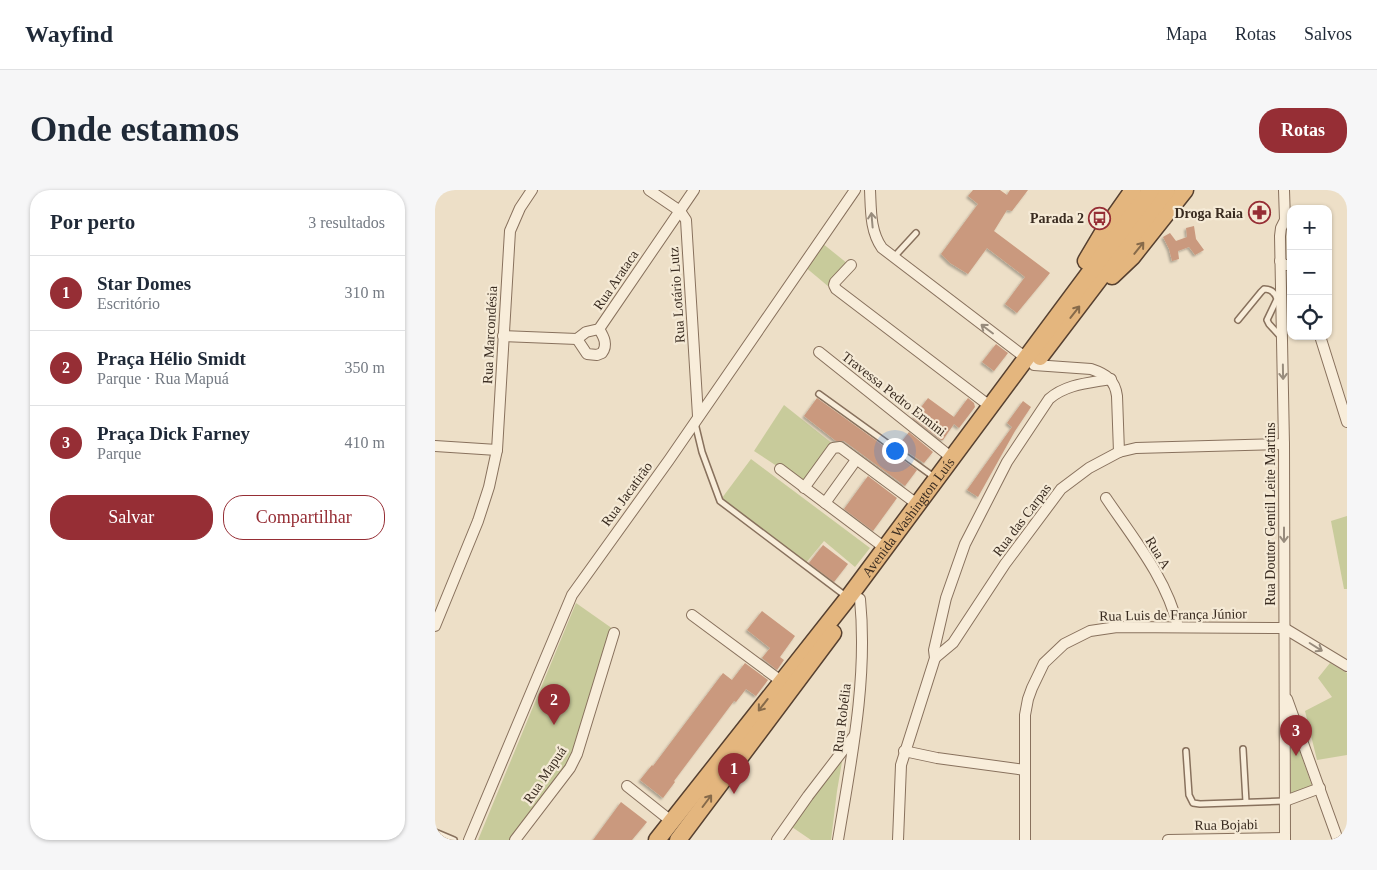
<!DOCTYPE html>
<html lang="pt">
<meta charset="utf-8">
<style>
body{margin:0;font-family:"Times New Roman",serif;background:#f6f6f7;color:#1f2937}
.controls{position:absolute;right:15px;top:15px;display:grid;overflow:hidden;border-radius:10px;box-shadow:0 1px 4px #0004}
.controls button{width:45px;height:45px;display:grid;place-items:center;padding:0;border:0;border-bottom:1px solid #e0e1e3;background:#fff;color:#1f2937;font:25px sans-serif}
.you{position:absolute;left:459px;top:260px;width:18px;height:18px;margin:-12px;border:4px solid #fff;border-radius:50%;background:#1a73e8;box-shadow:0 0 0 8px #1a73e833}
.badge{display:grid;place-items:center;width:32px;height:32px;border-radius:50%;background:#962e35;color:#fff;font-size:16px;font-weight:700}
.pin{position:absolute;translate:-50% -41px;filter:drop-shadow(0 1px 2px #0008)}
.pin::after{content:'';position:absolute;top:26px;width:18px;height:15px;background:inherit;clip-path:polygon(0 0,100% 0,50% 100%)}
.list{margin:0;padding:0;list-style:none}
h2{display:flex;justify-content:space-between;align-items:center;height:65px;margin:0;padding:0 20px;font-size:21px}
h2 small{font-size:16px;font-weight:400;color:#747a83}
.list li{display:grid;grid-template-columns:32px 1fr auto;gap:15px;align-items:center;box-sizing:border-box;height:75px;padding:0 20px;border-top:1px solid #e0e1e3}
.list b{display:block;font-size:19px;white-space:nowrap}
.list p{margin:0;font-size:16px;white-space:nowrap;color:#747a83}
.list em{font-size:16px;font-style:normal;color:#747a83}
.actions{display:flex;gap:10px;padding:15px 20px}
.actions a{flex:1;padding:11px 0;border:1px solid #962e35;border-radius:20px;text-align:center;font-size:18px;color:#962e35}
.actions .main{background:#962e35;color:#fff}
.icon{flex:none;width:28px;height:28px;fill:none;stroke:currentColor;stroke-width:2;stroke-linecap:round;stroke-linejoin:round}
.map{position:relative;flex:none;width:912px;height:650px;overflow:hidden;border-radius:20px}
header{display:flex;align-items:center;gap:30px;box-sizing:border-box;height:70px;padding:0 25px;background:#fff;border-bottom:1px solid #e0e1e3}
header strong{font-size:24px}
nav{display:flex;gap:28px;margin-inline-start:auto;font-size:18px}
.intro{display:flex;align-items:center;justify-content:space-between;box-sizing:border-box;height:120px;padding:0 30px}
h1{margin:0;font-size:35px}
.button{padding:12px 22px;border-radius:20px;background:#962e35;color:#fff;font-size:18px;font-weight:700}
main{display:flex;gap:30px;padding:0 30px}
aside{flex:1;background:#fff;border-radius:20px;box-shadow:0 1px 4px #0004}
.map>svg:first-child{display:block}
</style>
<header>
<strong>Wayfind</strong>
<nav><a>Mapa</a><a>Rotas</a><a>Salvos</a></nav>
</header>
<div class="intro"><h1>Onde estamos</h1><a class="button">Rotas</a></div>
<main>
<aside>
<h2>Por perto<small>3 resultados</small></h2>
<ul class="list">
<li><span class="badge">1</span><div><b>Star Domes</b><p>Escritório</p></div><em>310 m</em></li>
<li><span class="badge">2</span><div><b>Praça Hélio Smidt</b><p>Parque · Rua Mapuá</p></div><em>350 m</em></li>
<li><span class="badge">3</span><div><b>Praça Dick Farney</b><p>Parque</p></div><em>410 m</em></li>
</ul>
<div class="actions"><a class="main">Salvar</a><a>Compartilhar</a></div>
</aside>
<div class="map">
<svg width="912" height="650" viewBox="0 0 912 650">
<defs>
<filter id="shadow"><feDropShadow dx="-2" dy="2" stdDeviation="1" flood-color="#0004"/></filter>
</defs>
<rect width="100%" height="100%" fill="#eddfc7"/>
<g fill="#c8cb9b">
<path d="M 387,53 L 413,74 L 394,97 L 369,76 Z"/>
<path d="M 349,215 L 398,254 L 369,294 L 319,261 Z"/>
<path d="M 316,269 L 435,358 L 420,377 L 389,351 L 370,374 L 287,308 Z"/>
<path d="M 912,326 L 912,399 L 909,399 L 896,331 Z"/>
<path d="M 141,413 L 178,439 L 136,569 L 76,650 L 43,650 Z"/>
<path d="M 895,473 L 912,483 L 912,565 L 882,570 L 870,521 L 897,507 L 883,488 Z"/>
<path d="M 856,536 L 877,596 L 856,603 Z"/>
<path d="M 408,566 L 402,601 L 396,650 L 376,650 L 357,637 Z"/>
</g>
<g fill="#ca997e" filter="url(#shadow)">
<path d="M 538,0 L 565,0 L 572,5 L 575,0 L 593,0 L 577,21 L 572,20 L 559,41 L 615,83 L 582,123 L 570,114 L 590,87 L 552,58 L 533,84 L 515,73 L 506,64 L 543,14 L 533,6 Z"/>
<path d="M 759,36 L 761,49 L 769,60 L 760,65 L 754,57 L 743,61 L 744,69 L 737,71 L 734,59 L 728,47 L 735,43 L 741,51 L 752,47 L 751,38 Z"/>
<path d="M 561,154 L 573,163 L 559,181 L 547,172 Z"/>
<path d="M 382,208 L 482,280 L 470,296 L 409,251 L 401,251 L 369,226 Z"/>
<path d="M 493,208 L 519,227 L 533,208 L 539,213 L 540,217 L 524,238 L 519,234 L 508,250 L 506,250 L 478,228 Z"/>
<path d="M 588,211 L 596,217 L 580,241 L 543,307 L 532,300 L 577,237 L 572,233 Z"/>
<path d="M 474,242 L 498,262 L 489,273 L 463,256 Z"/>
<path d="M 433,286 L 462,308 L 438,341 L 409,319 Z"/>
<path d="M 388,355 L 413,374 L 399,392 L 374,373 Z"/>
<path d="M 327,421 L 360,446 L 345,467 L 349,470 L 342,480 L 327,468 L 335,458 L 312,440 Z"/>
<path d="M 310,473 L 333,490 L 321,506 L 311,499 L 301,512 L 299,511 L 239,591 L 240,592 L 228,608 L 205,590 L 217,575 L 218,576 L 288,483 L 297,490 Z"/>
<path d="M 186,612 L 212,632 L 197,650 L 158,650 Z"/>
</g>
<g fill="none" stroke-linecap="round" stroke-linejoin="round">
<defs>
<g id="service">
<path d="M 459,67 L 481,43"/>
<path d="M 803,130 L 826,102 L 829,99 C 836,99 840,102 842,109 L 832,130 L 834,134 L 845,146"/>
<path d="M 384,204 L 499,287"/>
<path d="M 260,233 L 267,262 L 285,311 L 412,407"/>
<path d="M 808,559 L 811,612"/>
<path d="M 751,561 L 754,605 L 758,613 L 765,614 L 849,611"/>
<path d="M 0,642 L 19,650"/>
</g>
<g id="minor">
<path d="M 214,0 L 245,21 L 251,30 L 263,226"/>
<path d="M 435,0 C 436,20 435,41 447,58 L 591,168"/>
<path d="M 849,0 L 850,30 L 846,38 L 845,46 L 849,254 L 850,650"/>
<path d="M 845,71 L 849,75 L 856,75"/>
<path d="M 416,75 L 400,92 L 399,95 L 401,99 L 556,217"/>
<path d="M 68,146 L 142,149 L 151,142 L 164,139 L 259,0"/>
<path d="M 885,146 L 912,232"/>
<path d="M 142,149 L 152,164 L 162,165 L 167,163 C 173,155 169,147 164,139"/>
<path d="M 384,162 L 517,268"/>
<path d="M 599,175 L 656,179 C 671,184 680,190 682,206 L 684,262"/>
<path d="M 0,256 L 62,260"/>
<path d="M 345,279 L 450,358"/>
<path d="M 369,298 L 398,258 L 405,257 L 482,314"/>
<path d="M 671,308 C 698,348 732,389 743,437"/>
<path d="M 390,313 L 421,270"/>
<path d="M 257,425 L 346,491"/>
<path d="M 0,436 L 43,331 L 54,297 L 62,260 L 75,41 L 85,18 L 97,0"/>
<path d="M 849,438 L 912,476"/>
<path d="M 500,468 L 518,453 L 570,374 L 626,299 L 654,278 L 684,262 L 701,258 L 849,254"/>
<path d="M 852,509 L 903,650"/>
<path d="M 469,561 L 502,568 L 590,580"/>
<path d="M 192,596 L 236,631"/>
<path d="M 850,611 L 885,598"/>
<path d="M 34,650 L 137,405 L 234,270 L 420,0"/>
<path d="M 80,650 L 135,578 L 142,564 L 179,443"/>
<path d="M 342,650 L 373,606 L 419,546"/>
<path d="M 403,650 C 416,571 433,489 425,409"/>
<path d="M 463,650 L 466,575 L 500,468 L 499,460 L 511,408 L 530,354 L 572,272 L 614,209 C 631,194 654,193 676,189"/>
<path d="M 590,650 L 590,525 L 593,509 L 597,498 L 609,473 L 629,454 L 655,441 L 682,437 L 849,438"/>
<path d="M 733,650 L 850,648"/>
</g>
<g id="trunk">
<path d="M 651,71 L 667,44 L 698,0"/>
<path d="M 677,86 L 697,67 L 750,0"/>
<path d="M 605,167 L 732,0"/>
<path id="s1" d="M 222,650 L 413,408 L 716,0"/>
<path d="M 243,650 L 398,443"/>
</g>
</defs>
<use href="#service" stroke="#88715d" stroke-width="8"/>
<use href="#minor" stroke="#88715d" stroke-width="12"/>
<use href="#trunk" stroke="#564030" stroke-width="19"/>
<use href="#service" stroke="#f8edda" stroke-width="5"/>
<use href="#minor" stroke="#f8edda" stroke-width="10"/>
<use href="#trunk" stroke="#e4b67e" stroke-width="16"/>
</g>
<defs><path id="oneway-shaft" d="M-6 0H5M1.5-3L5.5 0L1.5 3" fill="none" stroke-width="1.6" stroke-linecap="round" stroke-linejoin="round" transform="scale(1.25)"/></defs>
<g stroke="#988c7d">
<use href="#oneway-shaft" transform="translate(437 30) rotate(-95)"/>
<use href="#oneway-shaft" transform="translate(552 139) rotate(-143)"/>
<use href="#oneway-shaft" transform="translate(848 182) rotate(89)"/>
<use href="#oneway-shaft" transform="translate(849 345) rotate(90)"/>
<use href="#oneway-shaft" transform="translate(881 457) rotate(32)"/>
</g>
<g stroke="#866a4a">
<use href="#oneway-shaft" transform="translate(704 58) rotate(-51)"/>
<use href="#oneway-shaft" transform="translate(640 122) rotate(-52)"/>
<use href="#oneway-shaft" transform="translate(328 515) rotate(128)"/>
<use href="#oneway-shaft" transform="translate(272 611) rotate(-53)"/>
</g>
<defs>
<symbol id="pharmacy-ring" viewBox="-11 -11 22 22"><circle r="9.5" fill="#f5ead6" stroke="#962e35" stroke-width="1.5"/><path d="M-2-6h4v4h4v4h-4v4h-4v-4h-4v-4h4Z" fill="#962e35"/></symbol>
<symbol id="bus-ring" viewBox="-11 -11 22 22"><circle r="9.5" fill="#f5ead6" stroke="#962e35" stroke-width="1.5"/><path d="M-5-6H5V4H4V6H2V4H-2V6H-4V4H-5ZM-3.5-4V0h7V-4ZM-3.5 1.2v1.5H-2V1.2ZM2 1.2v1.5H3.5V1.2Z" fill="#962e35"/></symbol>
</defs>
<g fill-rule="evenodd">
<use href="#pharmacy-ring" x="812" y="10" width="25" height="25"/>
<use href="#bus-ring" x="652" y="16" width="25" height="25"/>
</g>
<g text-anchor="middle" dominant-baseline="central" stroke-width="4.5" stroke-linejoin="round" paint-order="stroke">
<g font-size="14" font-weight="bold" fill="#392b20" stroke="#f5ead6" text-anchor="end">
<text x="808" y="23">Droga Raia</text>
<text x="649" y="28">Parada 2</text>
</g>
<g font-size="14" fill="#392b20" stroke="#f5ead6">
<text transform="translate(181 90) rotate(-56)">Rua Arataca</text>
<text transform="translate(242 105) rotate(-94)">Rua Lotário Lutz</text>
<text transform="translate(55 145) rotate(-87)">Rua Marcondésia</text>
<text transform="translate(459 204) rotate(38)">Travessa Pedro Ermini</text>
<text transform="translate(192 304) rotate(-54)">Rua Jacatirão</text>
<text transform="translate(835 324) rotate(-90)">Rua Doutor Gentil Leite Martins</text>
<text stroke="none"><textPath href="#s1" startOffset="409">Avenida Washington Luís</textPath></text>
<text transform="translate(587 330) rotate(-53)">Rua das Carpas</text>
<text transform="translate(723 363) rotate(59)">Rua A</text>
<text transform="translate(738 425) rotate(-1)">Rua Luis de França Júnior</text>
<text transform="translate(407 528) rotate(-83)">Rua Robélia</text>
<text transform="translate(110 585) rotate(-56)">Rua Mapuá</text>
<text transform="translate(791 635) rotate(-1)">Rua Bojabi</text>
</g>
</g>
</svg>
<div class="controls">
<button>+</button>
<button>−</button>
<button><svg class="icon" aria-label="locate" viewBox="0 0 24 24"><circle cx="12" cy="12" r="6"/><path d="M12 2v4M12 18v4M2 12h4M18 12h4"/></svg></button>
</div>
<div class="you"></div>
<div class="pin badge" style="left:299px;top:604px">1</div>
<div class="pin badge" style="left:119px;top:535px">2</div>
<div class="pin badge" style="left:861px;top:566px">3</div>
</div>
</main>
